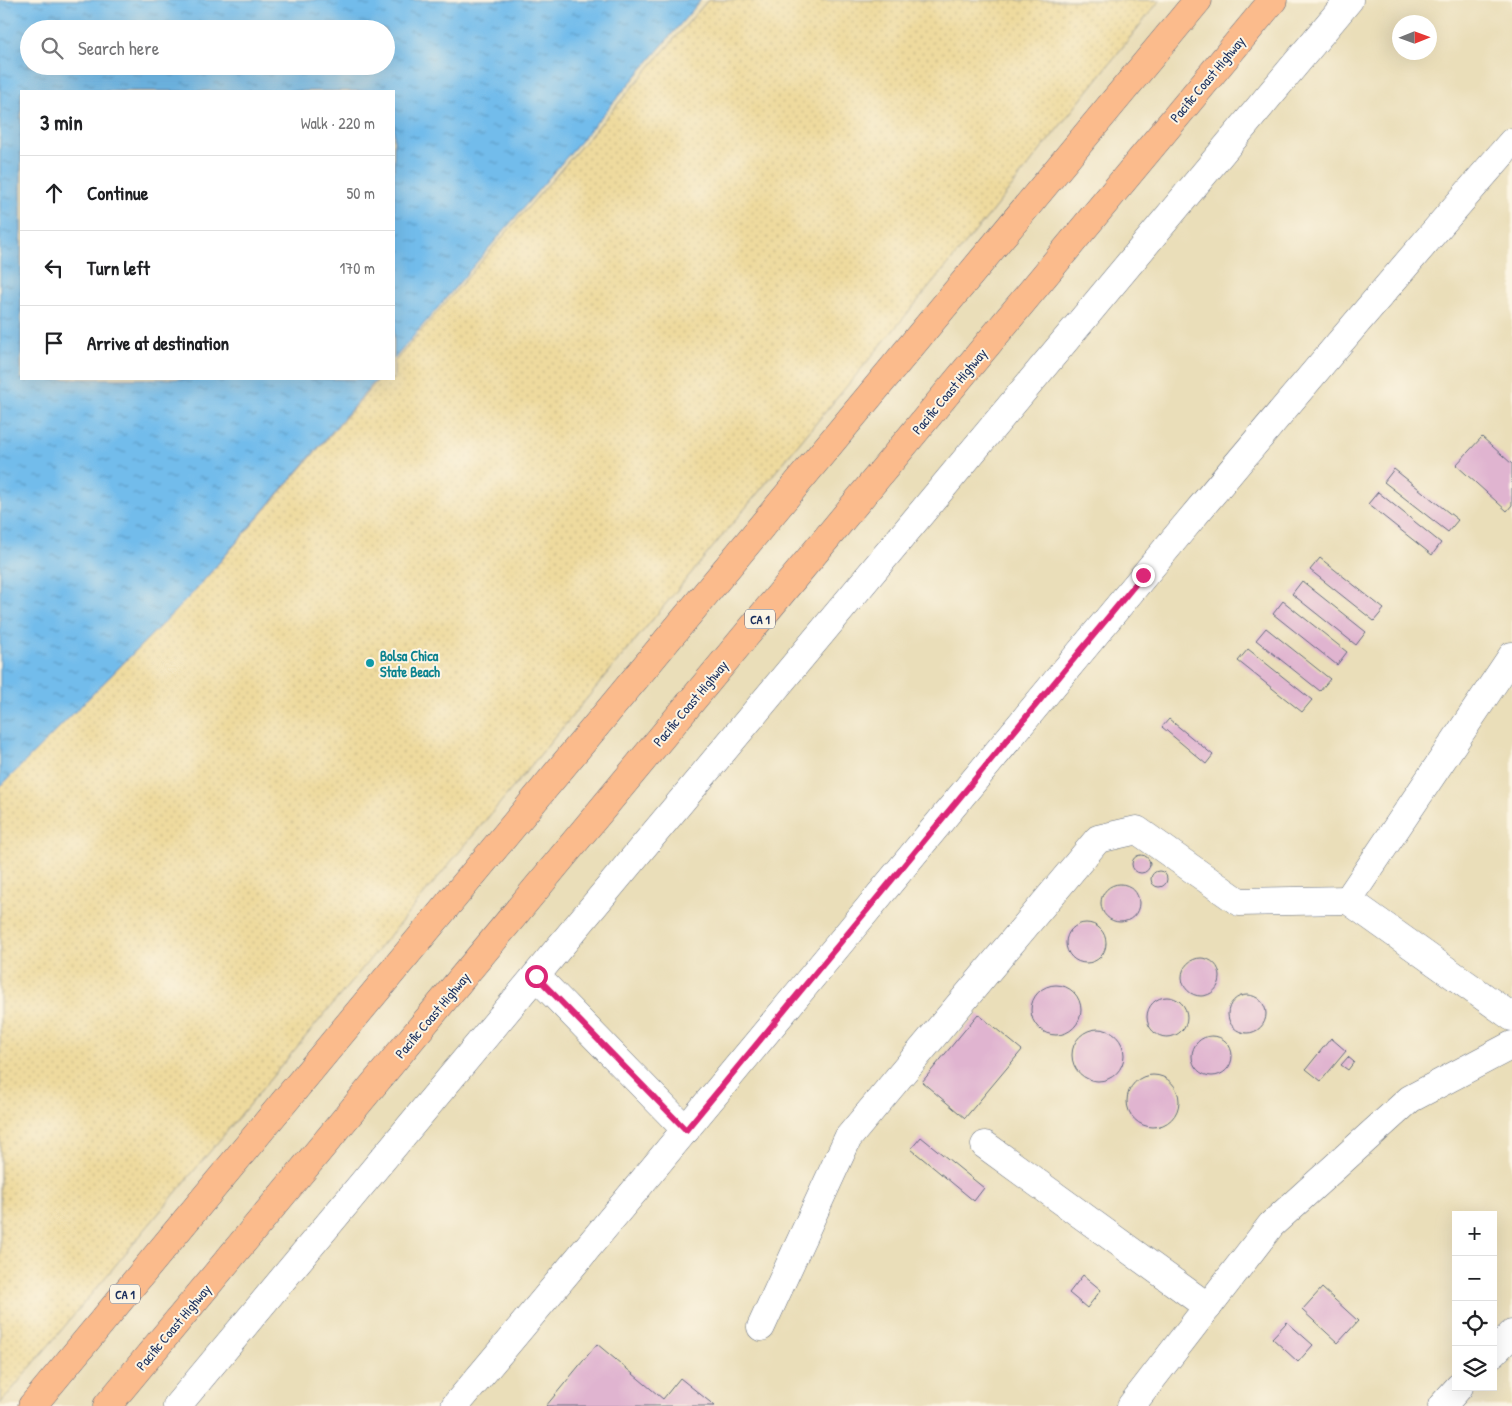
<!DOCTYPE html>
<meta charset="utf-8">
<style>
body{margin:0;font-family:"Patrick Hand",sans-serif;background:#f6f6f6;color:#202124}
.controls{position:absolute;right:15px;bottom:15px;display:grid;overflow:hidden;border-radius:0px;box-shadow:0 5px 20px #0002}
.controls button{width:45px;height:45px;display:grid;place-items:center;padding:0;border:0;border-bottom:1px solid #e0e0e0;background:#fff;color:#202124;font:25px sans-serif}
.compass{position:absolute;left:1392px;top:15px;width:45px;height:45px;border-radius:50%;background:#fff;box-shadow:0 5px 20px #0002;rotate:89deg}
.stop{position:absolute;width:15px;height:15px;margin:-11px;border:4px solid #db2777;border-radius:50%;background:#fff}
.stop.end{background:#db2777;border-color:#fff;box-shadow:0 1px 5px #0008}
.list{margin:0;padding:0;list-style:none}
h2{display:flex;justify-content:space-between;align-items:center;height:65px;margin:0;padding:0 20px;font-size:21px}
h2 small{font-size:16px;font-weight:400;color:#757577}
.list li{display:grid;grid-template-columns:32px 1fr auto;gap:15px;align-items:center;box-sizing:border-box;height:75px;padding:0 20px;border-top:1px solid #e0e0e0}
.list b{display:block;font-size:19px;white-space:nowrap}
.list em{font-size:16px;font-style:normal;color:#757577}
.icon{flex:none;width:28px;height:28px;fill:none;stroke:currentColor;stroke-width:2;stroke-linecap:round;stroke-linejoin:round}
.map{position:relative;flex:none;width:1512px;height:1406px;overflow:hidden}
.search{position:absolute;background:#fff;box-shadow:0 5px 20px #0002;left:20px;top:20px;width:375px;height:55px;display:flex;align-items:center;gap:12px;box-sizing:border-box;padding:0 18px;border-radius:28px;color:#757577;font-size:19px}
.panel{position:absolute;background:#fff;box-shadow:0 5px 20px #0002;left:20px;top:90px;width:375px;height:290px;border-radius:0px}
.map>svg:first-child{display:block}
</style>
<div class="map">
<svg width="1512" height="1406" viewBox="0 0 1512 1406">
<defs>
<pattern id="sand-dots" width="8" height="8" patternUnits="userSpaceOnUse" patternTransform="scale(1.25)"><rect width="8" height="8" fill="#eeda9e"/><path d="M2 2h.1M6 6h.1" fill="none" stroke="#ccbb8a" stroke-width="1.8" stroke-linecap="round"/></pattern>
<pattern id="water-ripples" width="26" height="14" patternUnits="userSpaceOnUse" patternTransform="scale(1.25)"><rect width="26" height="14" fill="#72bceb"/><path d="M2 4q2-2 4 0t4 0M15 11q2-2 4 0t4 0" fill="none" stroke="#5d99c2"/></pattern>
</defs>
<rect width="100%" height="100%" fill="#fcf5e5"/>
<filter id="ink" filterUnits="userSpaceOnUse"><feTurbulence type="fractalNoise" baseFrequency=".02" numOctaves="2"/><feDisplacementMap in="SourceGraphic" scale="10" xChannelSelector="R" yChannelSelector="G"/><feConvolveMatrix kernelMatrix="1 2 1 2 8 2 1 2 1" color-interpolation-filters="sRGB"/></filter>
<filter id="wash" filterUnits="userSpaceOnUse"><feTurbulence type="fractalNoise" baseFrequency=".0096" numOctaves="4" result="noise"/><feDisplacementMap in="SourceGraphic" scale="20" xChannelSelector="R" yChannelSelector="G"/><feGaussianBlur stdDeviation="1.12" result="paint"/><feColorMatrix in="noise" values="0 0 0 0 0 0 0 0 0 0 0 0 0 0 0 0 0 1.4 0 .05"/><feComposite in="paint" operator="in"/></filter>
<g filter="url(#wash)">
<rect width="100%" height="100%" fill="#eadeb9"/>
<path fill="url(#sand-dots)" stroke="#84847e" d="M 708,0 L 1160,0 L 990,214 L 0,1404 L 0,787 L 192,594 L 379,379 L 394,379 L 394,362 Z"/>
<path fill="url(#water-ripples)" stroke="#4676a4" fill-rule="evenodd" d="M 0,0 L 701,0 L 394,359 L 394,91 L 21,91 L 21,379 L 377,379 L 192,594 L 0,787 ZM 29,29 L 386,29 L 386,66 L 29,66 Z"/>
<g id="blocks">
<g fill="#e0b4d0">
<path d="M 1482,437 L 1512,464 L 1512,505 L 1507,511 L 1456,465 Z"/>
<path d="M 1394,469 L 1458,520 L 1448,532 L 1384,482 Z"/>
<path d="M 1378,492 L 1441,543 L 1432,555 L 1368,504 Z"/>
<path d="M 1320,558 L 1384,609 L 1374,621 L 1310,570 Z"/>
<path d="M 1302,581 L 1366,632 L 1356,645 L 1292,594 Z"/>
<path d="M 1283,601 L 1347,652 L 1337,665 L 1273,614 Z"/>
<path d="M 1266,628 L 1330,679 L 1320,691 L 1256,640 Z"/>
<path d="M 1248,649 L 1312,700 L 1302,712 L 1238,661 Z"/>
<path d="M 1169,719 L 1213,755 L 1206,764 L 1162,727 Z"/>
<circle cx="1141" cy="864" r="9"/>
<circle cx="1159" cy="879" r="8"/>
<circle cx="1120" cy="903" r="19"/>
<circle cx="1086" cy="943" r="20"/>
<circle cx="1201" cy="977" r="19"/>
<circle cx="1056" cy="1010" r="25"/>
<circle cx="1247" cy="1014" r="19"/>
<circle cx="1167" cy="1017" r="20"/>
<path d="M 978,1014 L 1022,1050 L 965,1118 L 922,1082 Z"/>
<circle cx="1098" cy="1055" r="26"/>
<circle cx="1212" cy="1056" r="20"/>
<path d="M 1331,1038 L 1346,1051 L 1321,1081 L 1306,1069 Z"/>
<path d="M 1348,1057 L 1354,1062 L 1348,1070 L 1341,1065 Z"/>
<circle cx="1153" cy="1101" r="26"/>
<path d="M 921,1137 L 984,1188 L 974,1201 L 911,1149 Z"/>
<path d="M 1083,1275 L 1101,1290 L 1087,1308 L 1069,1293 Z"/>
<path d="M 1322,1288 L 1358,1321 L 1338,1343 L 1302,1310 Z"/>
<path d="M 1287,1322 L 1313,1345 L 1298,1362 L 1272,1338 Z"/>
<path d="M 597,1344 L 663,1399 L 680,1378 L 715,1406 L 546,1406 Z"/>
</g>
</g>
</g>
<g filter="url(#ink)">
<use href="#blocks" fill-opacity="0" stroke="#636c7e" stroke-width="1"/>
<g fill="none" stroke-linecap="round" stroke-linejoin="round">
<defs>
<g id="minor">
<path d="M 1512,656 L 1348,900 L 1512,1017"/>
<path d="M 536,976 L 686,1130"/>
<path d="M 985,1145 L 1208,1307"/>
<path d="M 761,1327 L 848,1138 L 1098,839 L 1137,830 L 1239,902 L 1348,900"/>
<path d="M 1493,1353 L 1512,1334"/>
<path d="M 177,1406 L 1349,0"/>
<path d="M 455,1406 C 809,986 1152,556 1512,142"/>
<path d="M 1131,1406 L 1271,1225 L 1410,1099 L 1512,1045"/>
<path d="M 1442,1406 L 1459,1387"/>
</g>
<g id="highway">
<path d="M 32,1406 L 1198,0"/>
<path d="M 107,1406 L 1273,0"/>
</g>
</defs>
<use href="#minor" stroke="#636c7e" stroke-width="29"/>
<use href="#highway" stroke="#636c7e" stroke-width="29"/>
<use href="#minor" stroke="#fff" stroke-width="28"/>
<use href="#highway" stroke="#fbbb8c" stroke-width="28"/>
</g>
</g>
<g fill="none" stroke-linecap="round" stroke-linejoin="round" filter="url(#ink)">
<path stroke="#db2777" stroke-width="6" d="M 536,976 L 686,1130 L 1143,575"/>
</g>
<circle fill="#0f9aa8" stroke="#fcf5e5" stroke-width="2" cx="370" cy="663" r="5"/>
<g text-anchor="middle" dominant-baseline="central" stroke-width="4" stroke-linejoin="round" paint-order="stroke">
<g fill="#fcf5e5" stroke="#5e6a86" stroke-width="1">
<rect x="745" y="609.5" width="30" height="19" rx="4"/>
<rect x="110" y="1284.5" width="30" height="19" rx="4"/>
</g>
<g font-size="12" font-weight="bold" fill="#1b2f5e">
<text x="760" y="619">CA 1</text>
<text x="125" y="1294">CA 1</text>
</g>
<g font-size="14" fill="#1b2f5e" stroke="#fcf5e5">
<text transform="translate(1207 79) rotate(-50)">Pacific Coast Highway</text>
<text transform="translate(949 391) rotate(-50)">Pacific Coast Highway</text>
<text transform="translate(690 703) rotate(-50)">Pacific Coast Highway</text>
<text transform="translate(432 1015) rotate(-50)">Pacific Coast Highway</text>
<text transform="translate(173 1327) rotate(-50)">Pacific Coast Highway</text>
</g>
<g font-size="14" font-weight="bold" fill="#0d838f" stroke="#fcf5e5" text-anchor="start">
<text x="380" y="655">Bolsa Chica<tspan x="380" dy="16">State Beach</tspan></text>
</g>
</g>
</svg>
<div class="controls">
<button>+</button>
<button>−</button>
<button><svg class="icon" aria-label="locate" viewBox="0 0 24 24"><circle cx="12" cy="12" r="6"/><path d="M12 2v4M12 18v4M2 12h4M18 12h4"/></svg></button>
<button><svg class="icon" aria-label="layers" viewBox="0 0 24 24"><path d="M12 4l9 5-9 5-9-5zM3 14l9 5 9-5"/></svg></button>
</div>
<svg class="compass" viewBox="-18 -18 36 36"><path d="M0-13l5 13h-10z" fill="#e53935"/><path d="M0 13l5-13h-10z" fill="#757577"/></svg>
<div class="stop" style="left:536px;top:976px"></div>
<div class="stop end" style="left:1143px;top:575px"></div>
<div class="search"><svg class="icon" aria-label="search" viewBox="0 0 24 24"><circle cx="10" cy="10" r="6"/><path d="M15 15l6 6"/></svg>Search here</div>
<section class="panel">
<h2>3 min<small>Walk · 220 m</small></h2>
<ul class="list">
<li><svg class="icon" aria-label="ahead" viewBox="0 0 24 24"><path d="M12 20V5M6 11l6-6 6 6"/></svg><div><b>Continue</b></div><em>50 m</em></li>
<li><svg class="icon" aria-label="left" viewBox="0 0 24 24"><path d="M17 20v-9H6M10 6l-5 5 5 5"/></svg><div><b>Turn left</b></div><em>170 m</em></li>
<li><svg class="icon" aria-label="arrive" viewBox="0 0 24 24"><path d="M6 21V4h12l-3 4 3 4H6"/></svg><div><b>Arrive at destination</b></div></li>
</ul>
</section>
</div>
